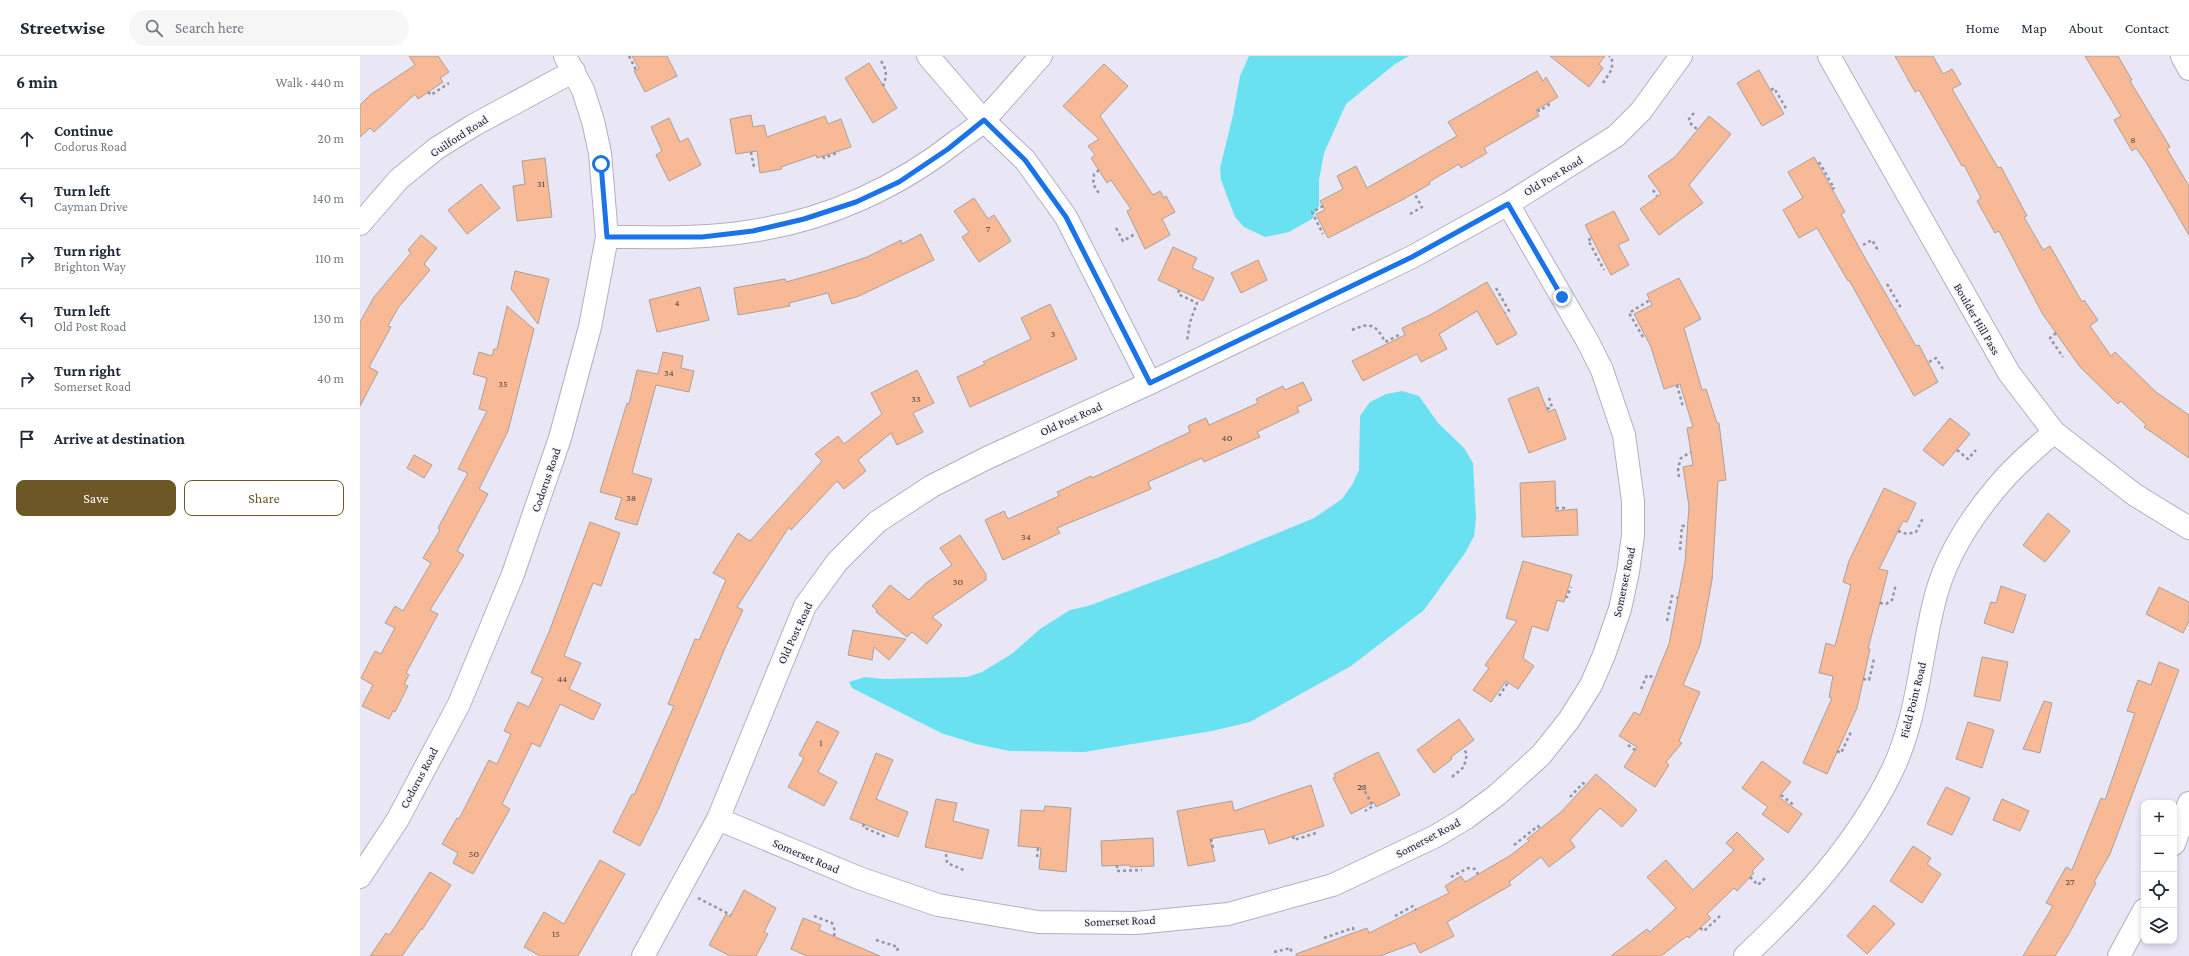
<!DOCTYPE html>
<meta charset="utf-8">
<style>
body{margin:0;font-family:"Crimson Pro",serif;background:#f6f6f7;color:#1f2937}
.controls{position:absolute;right:12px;bottom:12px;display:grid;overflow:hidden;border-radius:8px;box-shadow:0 2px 6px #0003}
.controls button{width:36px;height:36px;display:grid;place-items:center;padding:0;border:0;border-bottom:1px solid #e0e1e3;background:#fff;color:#1f2937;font:20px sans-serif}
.stop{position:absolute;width:12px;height:12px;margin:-9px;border:3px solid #1a73e8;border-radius:50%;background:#fff}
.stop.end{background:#1a73e8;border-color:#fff;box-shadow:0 1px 4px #0008}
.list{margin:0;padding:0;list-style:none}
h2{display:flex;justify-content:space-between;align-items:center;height:52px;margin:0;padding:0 16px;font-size:17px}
h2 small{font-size:13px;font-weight:400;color:#747a83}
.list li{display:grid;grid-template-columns:26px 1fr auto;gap:12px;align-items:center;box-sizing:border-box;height:60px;padding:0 16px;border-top:1px solid #e0e1e3}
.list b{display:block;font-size:15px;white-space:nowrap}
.list p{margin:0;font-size:13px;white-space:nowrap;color:#747a83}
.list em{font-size:13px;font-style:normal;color:#747a83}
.actions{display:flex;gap:8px;padding:12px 16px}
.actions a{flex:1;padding:9px 0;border:1px solid #6d5726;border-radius:8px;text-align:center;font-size:14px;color:#6d5726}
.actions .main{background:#6d5726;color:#fff}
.icon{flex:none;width:22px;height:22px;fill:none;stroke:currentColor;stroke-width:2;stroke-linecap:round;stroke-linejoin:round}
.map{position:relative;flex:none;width:1829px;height:900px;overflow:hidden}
header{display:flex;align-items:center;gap:24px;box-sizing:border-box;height:56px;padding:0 20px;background:#fff;border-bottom:1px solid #e0e1e3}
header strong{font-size:19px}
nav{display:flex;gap:22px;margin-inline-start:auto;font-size:14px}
.search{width:280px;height:36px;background:#f6f6f7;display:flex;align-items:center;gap:10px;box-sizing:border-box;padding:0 14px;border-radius:22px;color:#747a83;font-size:15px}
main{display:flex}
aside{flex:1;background:#fff}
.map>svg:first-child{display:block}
</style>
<header>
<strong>Streetwise</strong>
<div class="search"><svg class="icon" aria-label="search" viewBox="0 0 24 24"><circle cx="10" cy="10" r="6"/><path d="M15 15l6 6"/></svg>Search here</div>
<nav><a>Home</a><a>Map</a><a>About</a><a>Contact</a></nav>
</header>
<main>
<aside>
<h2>6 min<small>Walk · 440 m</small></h2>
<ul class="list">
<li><svg class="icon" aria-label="ahead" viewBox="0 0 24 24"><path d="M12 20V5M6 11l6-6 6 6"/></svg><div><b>Continue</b><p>Codorus Road</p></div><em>20 m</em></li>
<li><svg class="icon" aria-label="left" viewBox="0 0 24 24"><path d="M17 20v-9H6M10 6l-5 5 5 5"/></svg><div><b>Turn left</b><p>Cayman Drive</p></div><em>140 m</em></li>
<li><svg class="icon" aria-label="right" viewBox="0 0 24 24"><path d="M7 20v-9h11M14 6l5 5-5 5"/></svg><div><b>Turn right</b><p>Brighton Way</p></div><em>110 m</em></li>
<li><svg class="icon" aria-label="left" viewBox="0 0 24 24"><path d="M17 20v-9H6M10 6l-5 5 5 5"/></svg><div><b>Turn left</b><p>Old Post Road</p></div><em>130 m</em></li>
<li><svg class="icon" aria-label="right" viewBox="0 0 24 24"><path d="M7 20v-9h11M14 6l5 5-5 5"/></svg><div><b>Turn right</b><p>Somerset Road</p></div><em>40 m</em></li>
<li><svg class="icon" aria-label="arrive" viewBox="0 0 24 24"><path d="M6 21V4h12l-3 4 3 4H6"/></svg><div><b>Arrive at destination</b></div></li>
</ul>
<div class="actions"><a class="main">Save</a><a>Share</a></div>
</aside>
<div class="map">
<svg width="1829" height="900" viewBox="0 0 1829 900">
<rect width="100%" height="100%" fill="#e9e7f6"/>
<g fill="#6ae1f1">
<path d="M 889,0 L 1049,0 L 1035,8 L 986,48 L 964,97 L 959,124 L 959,149 L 952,163 L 929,176 L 905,181 L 884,171 L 875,161 L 861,124 L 860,112 L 873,59 L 880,20 Z"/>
<path d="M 1042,335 L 1059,340 L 1078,367 L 1104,392 L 1113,407 L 1116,462 L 1114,480 L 1105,497 L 1064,554 L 991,610 L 890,666 L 852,675 L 724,696 L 650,695 L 616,688 L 581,677 L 492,632 L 489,626 L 505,621 L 523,623 L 607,621 L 622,616 L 653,597 L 680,573 L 710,554 L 728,550 L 857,502 L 954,462 L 982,443 L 992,429 L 999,414 L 1000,360 L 1010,346 L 1026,338 Z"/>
</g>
<g fill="#f8ba96" stroke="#ad9f97">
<path d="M 49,0 L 78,0 L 89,16 L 80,22 L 83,26 L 58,43 L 55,38 L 14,76 L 10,72 L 0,81 L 0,49 L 10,39 L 55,9 Z"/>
<path d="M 272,0 L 307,0 L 317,20 L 285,36 L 274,15 L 279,13 Z"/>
<path d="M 1190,0 L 1245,0 L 1239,8 L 1243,12 L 1229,31 Z"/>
<path d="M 1535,0 L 1573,0 L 1583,18 L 1592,13 L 1601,28 L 1592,33 L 1638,112 L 1641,111 L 1667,160 L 1664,161 L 1683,194 L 1690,190 L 1722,246 L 1724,244 L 1738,264 L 1730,270 L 1751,300 L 1755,296 L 1796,336 L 1829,359 L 1829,402 L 1784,371 L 1786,369 L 1761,345 L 1758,348 L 1720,311 L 1682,257 L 1639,175 L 1635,177 L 1617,145 L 1621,142 L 1604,109 L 1602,110 L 1559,34 L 1555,36 Z"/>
<path d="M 1725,0 L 1758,0 L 1772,24 L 1770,25 L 1810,91 L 1807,93 L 1829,130 L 1829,179 L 1786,106 L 1776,92 L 1772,95 L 1754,64 L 1761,60 Z"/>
<path d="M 509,7 L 537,52 L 513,67 L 485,22 Z"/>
<path d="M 744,8 L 768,30 L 740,60 L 793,139 L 800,135 L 804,142 L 806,140 L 815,156 L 802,163 L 810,179 L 785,193 L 767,155 L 771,153 L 751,124 L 747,127 L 731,102 L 735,99 L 728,90 L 739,83 L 703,50 Z"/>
<path d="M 1399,14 L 1424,58 L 1402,70 L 1377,27 Z"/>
<path d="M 1177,15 L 1183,25 L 1186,21 L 1198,41 L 1176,54 L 1179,60 L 1124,92 L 1127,97 L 1101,112 L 1099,108 L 1069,126 L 1070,128 L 1042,144 L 968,182 L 956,158 L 965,154 L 960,145 L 983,133 L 977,120 L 996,110 L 1007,132 L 1097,80 L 1088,66 Z"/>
<path d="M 391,59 L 393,71 L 404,69 L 407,81 L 465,60 L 468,68 L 481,63 L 491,91 L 457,102 L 456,99 L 421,111 L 422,113 L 400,117 L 397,95 L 376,98 L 370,63 Z"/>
<path d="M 1349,60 L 1371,78 L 1329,129 L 1343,147 L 1299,179 L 1280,153 L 1301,138 L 1288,120 L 1315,101 Z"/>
<path d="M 309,62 L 320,86 L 328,82 L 341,109 L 309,125 L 296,99 L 302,95 L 291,71 Z"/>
<path d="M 1454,101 L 1485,156 L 1481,158 L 1501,195 L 1556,290 L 1559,289 L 1578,326 L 1554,340 L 1489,224 L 1488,225 L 1457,172 L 1439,182 L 1423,154 L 1443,142 L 1428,116 Z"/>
<path d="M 185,102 L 192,161 L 157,165 L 153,130 L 165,128 L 162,105 Z"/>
<path d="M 121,128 L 140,152 L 107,178 L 88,154 Z"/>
<path d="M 614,142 L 628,163 L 634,159 L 651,185 L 619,206 L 602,181 L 609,176 L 594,155 Z"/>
<path d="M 1254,155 L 1269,184 L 1258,189 L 1269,209 L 1251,219 L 1225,169 Z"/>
<path d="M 561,178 L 574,204 L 499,240 L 472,248 L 468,237 L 429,247 L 430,250 L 378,259 L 374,232 L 425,223 L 426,226 L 462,216 L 507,201 L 541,184 L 542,188 Z"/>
<path d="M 61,179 L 77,192 L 64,208 L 70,214 L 38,252 L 28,270 L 31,271 L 9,311 L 18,316 L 0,350 L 0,266 L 14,241 L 51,197 L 48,194 Z"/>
<path d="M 813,191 L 837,202 L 832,212 L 854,222 L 843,245 L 798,224 Z"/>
<path d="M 898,204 L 907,224 L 881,237 L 871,217 Z"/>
<path d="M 155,215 L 189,223 L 178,268 L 151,233 Z"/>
<path d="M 1319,222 L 1341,263 L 1324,272 L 1342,334 L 1346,333 L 1357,367 L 1359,367 L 1366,424 L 1358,425 L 1352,524 L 1340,589 L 1323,629 L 1340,636 L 1319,685 L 1322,687 L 1306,706 L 1309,709 L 1295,731 L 1264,711 L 1277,691 L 1259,680 L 1274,656 L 1280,659 L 1309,588 L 1325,506 L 1329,450 L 1323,411 L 1333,409 L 1327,372 L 1333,371 L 1320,328 L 1304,333 L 1291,291 L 1274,258 L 1292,249 L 1287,238 Z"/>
<path d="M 1127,226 L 1157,278 L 1137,289 L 1117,255 L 1079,278 L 1087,293 L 1061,306 L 1057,298 L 1003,325 L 992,305 L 1045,279 L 1042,272 L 1070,259 Z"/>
<path d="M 340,231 L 349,264 L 297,276 L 289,244 Z"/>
<path d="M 690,248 L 717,303 L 610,351 L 597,321 L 625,308 L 623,306 L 671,283 L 661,262 Z"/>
<path d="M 147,250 L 174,273 L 148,375 L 119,433 L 128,438 L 97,495 L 104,499 L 70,554 L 78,558 L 46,617 L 49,619 L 44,628 L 48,630 L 35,656 L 33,655 L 29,663 L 2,650 L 13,629 L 1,622 L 15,595 L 21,598 L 35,572 L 25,567 L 35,550 L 43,555 L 71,507 L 63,502 L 80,474 L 78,472 L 108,417 L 98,413 L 127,355 L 119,353 L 127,322 L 113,318 L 119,296 L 132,300 L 134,293 L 137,293 Z"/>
<path d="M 303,296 L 323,300 L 321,312 L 334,315 L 329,336 L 296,329 L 272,417 L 292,423 L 277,469 L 255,463 L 262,442 L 240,436 L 267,347 L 269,348 L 277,314 L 298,318 Z"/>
<path d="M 557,314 L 574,347 L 553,357 L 563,376 L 537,389 L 531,377 L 498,404 L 506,415 L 484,433 L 477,425 L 431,474 L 429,471 L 377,551 L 383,554 L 365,592 L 299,752 L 280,790 L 253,776 L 272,738 L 274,739 L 314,650 L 308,648 L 335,583 L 339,584 L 366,524 L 353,517 L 378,477 L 390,485 L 462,405 L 455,398 L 478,380 L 484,388 L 522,358 L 511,337 Z"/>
<path d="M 943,326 L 952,344 L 937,351 L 939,356 L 897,376 L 900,381 L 844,406 L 842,402 L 788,426 L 791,433 L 697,472 L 700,477 L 643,504 L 625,464 L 644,455 L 648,463 L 699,440 L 697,436 L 731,420 L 732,422 L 830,376 L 828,370 L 846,362 L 849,369 L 898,347 L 896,343 L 923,330 L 925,334 Z"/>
<path d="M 1178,331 L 1188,356 L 1195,353 L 1206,383 L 1169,397 L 1148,343 Z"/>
<path d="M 1590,362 L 1610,378 L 1583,410 L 1563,394 Z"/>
<path d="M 54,399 L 72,409 L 64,422 L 47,412 Z"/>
<path d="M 1195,425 L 1196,455 L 1217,453 L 1218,479 L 1162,481 L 1160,427 Z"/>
<path d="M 1524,432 L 1556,447 L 1547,466 L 1543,465 L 1519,513 L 1528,515 L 1508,593 L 1510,593 L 1497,652 L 1467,718 L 1443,707 L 1472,642 L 1469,641 L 1473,620 L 1459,617 L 1466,587 L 1475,590 L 1491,529 L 1483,526 L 1489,505 Z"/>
<path d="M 1688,457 L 1710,475 L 1685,506 L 1663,489 Z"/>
<path d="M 230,466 L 260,477 L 241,530 L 233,527 L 204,600 L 221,607 L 209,633 L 241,648 L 233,664 L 200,648 L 180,691 L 172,687 L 142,748 L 150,753 L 113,818 L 93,807 L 98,797 L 82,788 L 97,762 L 99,763 L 129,704 L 137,708 L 151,678 L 144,675 L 158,646 L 169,651 L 183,622 L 171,617 L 189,576 Z"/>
<path d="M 600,479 L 626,518 L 626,524 L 572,561 L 582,569 L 567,588 L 552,576 L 547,581 L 516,556 L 517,554 L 512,550 L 530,529 L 549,544 L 566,527 L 592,509 L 580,492 Z"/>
<path d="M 1163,505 L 1212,519 L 1204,546 L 1197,544 L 1188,575 L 1172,570 L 1163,602 L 1174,610 L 1158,633 L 1146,625 L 1131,646 L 1113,634 L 1129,612 L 1125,609 L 1157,565 L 1146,562 Z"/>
<path d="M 1641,530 L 1666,539 L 1653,577 L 1624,567 L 1631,546 L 1636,547 Z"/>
<path d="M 1799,531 L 1829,546 L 1829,565 L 1823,577 L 1786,558 Z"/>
<path d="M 493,574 L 516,578 L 546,583 L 529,604 L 514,591 L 512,604 L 488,599 Z"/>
<path d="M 1622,601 L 1648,606 L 1640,645 L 1614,640 Z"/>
<path d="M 1799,606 L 1819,614 L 1750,798 L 1734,826 L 1736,827 L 1710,876 L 1695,900 L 1663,900 L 1693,850 L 1686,847 L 1706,811 L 1712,814 L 1741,742 L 1745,744 L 1775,657 L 1767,655 L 1778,624 L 1791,629 Z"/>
<path d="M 1684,645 L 1692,647 L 1680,697 L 1663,693 Z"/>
<path d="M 1099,663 L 1114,684 L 1091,701 L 1092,703 L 1074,717 L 1057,694 Z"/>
<path d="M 457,665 L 479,676 L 458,716 L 477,726 L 464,750 L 428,731 L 444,702 L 439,699 Z"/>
<path d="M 1608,666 L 1634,674 L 1622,712 L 1596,703 Z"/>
<path d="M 1018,696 L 1040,739 L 1016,751 L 1014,746 L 991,758 L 973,722 L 976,721 L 974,718 Z"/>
<path d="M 516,697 L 533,704 L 516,743 L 548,756 L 538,781 L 490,763 Z"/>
<path d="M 1402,705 L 1431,726 L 1419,741 L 1442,758 L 1428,777 L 1402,758 L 1408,751 L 1382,732 Z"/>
<path d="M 1236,718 L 1277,754 L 1262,771 L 1240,752 L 1210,784 L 1215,791 L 1189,811 L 1181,801 L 1149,826 L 1151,829 L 1087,866 L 1094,880 L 1060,897 L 1055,887 L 1020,900 L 936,900 L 936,898 L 1007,872 L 1009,877 L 1089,837 L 1085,830 L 1101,820 L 1105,826 L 1151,799 L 1169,785 L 1167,783 L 1201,756 Z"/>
<path d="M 951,729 L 964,770 L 909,788 L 904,773 L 850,783 L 855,805 L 828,810 L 817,755 L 872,745 L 874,755 Z"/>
<path d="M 1586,731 L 1610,742 L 1592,779 L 1567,768 Z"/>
<path d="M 576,743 L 597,747 L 593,765 L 629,774 L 622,803 L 565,791 Z"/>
<path d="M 1642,743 L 1669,755 L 1660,775 L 1633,764 Z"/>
<path d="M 685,750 L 711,752 L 706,816 L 679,813 L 681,792 L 658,790 L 661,754 L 684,755 Z"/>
<path d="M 1377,776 L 1404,803 L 1392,815 L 1394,817 L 1377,835 L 1374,832 L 1347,858 L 1351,862 L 1329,882 L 1327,880 L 1301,900 L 1251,900 L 1287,873 L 1290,876 L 1316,852 L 1287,821 L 1306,804 L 1333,834 L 1374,794 L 1366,787 Z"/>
<path d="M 793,782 L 794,810 L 770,811 L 770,809 L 742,810 L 741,785 Z"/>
<path d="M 1553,790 L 1571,802 L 1567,808 L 1581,818 L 1562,847 L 1530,825 Z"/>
<path d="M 240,804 L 265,818 L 218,900 L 180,900 L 164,891 L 184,856 L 204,868 Z"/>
<path d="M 70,816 L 91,829 L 62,874 L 61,873 L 42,900 L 10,900 L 26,877 L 29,879 L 35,871 Z"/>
<path d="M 384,834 L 416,852 L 404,876 L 408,878 L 396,900 L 370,900 L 349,889 L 366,858 L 370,861 Z"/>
<path d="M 1514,849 L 1535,868 L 1507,898 L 1487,880 Z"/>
<path d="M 443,862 L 461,869 L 459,874 L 520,900 L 447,900 L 431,893 Z"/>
</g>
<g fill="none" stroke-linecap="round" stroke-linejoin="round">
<defs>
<g id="minor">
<path d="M 568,0 L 624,65 L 665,104 L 706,161 L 790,327"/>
<path d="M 1469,0 L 1649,317 L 1694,376 L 1775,439 L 1829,472"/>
<path d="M 1822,0 L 1829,13"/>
<path d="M 0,168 L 39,123 L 77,92 L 114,69 L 214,15"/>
<path d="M 247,181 C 295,181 344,183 392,175 C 467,164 539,131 598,84 C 607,78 617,71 624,64 C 644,43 662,21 681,0"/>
<path d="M 358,763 L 499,822 L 578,849 L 678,866 L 776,867 L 868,858 L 973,829 L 1076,780 L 1106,762 L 1137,739 L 1181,699 L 1209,664 L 1231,629 L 1244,599 L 1260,553 L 1268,516 L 1273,479 L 1273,445 L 1264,379 L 1242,314 L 1228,286 L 1148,148"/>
<path d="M 1814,788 L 1829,747"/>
<path d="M 0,821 L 38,763 L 99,648 L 153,518 L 200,382 L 230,271 L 247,181 L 240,97 L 233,65 L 223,34 L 205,0"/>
<path d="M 283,900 L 358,763 L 445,550 L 477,506 L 517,466 L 572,430 L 627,402 L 790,327 L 1052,201 L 1148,148 L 1256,80 L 1281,55 L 1321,0"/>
<path d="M 1385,900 C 1443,846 1497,787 1532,715 C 1557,663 1560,605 1573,551 C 1583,504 1612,459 1644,423 C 1659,406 1677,391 1694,376"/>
<path d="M 1759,900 L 1784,854"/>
</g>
</defs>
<use href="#minor" stroke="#b2b0be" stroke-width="24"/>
<g stroke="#96949f" stroke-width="2.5" stroke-dasharray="3 3" stroke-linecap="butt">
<path d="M 269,0 L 276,14"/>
<path d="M 521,5 C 527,14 527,20 523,30"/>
<path d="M 1243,27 L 1252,13 L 1252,2 L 1249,0"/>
<path d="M 1411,34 L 1414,32 L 1427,54"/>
<path d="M 68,36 L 71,39 L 89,27"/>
<path d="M 1178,53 L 1179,55 L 1190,48"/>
<path d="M 1334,57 L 1329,63 L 1330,67 L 1337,73"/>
<path d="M 391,96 L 394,111"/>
<path d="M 463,100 L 464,102 L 479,96"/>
<path d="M 1459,106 L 1474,132 L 1472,133"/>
<path d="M 739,114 L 734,118 L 733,128 L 740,139"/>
<path d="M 1293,134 L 1297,140"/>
<path d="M 963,150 L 952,156 L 963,178"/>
<path d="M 1050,158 L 1062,151 L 1054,137"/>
<path d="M 756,172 L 763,185 L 775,178"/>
<path d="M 1231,183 L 1228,184 L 1244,214"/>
<path d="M 1503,189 L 1512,184 L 1519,196"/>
<path d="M 1527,228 L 1540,250 L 1536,253"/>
<path d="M 1136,232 L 1149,255 L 1145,257"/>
<path d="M 819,234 L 818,238 L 837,247 L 830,266 L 827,285"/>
<path d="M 992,274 C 1010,266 1016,268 1025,286 L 1039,279 L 1040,281"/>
<path d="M 1696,277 L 1690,282 L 1703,301"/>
<path d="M 1283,281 L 1269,257 L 1290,244"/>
<path d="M 1569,306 L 1576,302 L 1583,313"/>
<path d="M 1317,329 L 1323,351"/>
<path d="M 1187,353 L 1192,351 L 1188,339"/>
<path d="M 1597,394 L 1608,403 L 1616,394"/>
<path d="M 1319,421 L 1318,412 L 1321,402 L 1331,396"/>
<path d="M 1196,452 L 1205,452"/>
<path d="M 1538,475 L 1547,478 L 1556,476 L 1563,462"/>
<path d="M 1320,494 L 1322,470 L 1327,470"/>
<path d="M 1205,541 L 1207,541 L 1211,531"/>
<path d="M 1520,547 L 1526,548 L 1532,544 L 1536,528"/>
<path d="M 1307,565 L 1312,540 L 1318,542"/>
<path d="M 1503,623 L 1509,624 L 1514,603"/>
<path d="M 1281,633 L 1287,619 L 1295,622"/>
<path d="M 1139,640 L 1147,628 L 1145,627"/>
<path d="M 1268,689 L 1275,694"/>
<path d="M 1477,695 L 1481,697 L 1491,676"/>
<path d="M 1092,721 L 1104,711 L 1107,698 L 1103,692"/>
<path d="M 1002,730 L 1013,750 L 1005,755"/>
<path d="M 1421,739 L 1435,750"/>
<path d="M 1210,741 L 1223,727 L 1226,730"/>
<path d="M 504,768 L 503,771 L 526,781"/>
<path d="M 933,780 L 934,784 L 956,777"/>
<path d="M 851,783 L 853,792"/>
<path d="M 1154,789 L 1178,770 L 1180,773"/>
<path d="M 586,798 L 587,807 L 606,815"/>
<path d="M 677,801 L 678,792"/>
<path d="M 757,809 L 757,815 L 782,814"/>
<path d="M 1091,821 L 1108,812 L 1115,813 L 1118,818"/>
<path d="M 1390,821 L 1398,829 L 1407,820"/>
<path d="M 338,842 L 371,859"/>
<path d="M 454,860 L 472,867 L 475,875 L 474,880"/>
<path d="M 1035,860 L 1053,850 L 1056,854"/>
<path d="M 1340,872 L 1344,875 L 1361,859"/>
<path d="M 964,882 L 993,872 L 994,877"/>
<path d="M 516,884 L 538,891 L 537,897"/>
<path d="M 914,896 L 931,892 L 931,896"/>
</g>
<use href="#minor" stroke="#fff" stroke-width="22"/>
</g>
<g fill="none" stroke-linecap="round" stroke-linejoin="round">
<path stroke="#1a73e8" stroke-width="5" d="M 241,108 L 247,181 L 342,181 L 393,175 L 444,163 L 496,146 L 539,126 L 588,93 L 624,64 L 665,104 L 706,161 L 790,327 L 1052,201 L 1148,148 L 1202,241"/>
</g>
<g text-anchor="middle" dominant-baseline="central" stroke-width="3" stroke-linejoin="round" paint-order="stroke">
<g font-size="10" fill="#554540">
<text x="1773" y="83">8</text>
<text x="181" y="127">31</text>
<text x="628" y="172">7</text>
<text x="317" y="246">4</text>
<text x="693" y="277">3</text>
<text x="309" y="316">34</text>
<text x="143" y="327">35</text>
<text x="556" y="342">33</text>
<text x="867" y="381">40</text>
<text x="271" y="441">38</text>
<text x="666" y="480">34</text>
<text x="598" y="525">30</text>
<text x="202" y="622">44</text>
<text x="461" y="686">1</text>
<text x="1002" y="730">23</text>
<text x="114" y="797">50</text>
<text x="1710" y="825">27</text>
<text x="196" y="877">15</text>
</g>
<g font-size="12" fill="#1f1e23" stroke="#f6f5fe">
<text transform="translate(99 80) rotate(-33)">Guilford Road</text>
<text transform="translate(1193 120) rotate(-31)">Old Post Road</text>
<text transform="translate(1617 263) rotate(60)">Boulder Hill Pass</text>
<text transform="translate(711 363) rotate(-24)">Old Post Road</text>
<text transform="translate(186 424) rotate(-71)">Codorus Road</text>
<text transform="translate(1264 526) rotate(-78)">Somerset Road</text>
<text transform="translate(435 577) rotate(-65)">Old Post Road</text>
<text transform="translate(1553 644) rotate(-76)">Field Point Road</text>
<text transform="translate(59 722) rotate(-62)">Codorus Road</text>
<text transform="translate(1068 782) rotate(-28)">Somerset Road</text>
<text transform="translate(446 800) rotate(23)">Somerset Road</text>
<text transform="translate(760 865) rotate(-2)">Somerset Road</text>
</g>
</g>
</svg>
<div class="controls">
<button>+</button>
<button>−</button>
<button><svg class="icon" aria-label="locate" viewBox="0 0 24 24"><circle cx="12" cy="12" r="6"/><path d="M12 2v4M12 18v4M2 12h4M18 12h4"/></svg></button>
<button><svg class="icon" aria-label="layers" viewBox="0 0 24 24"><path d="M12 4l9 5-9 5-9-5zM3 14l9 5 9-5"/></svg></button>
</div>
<div class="stop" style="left:241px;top:108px"></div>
<div class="stop end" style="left:1202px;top:241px"></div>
</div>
</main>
